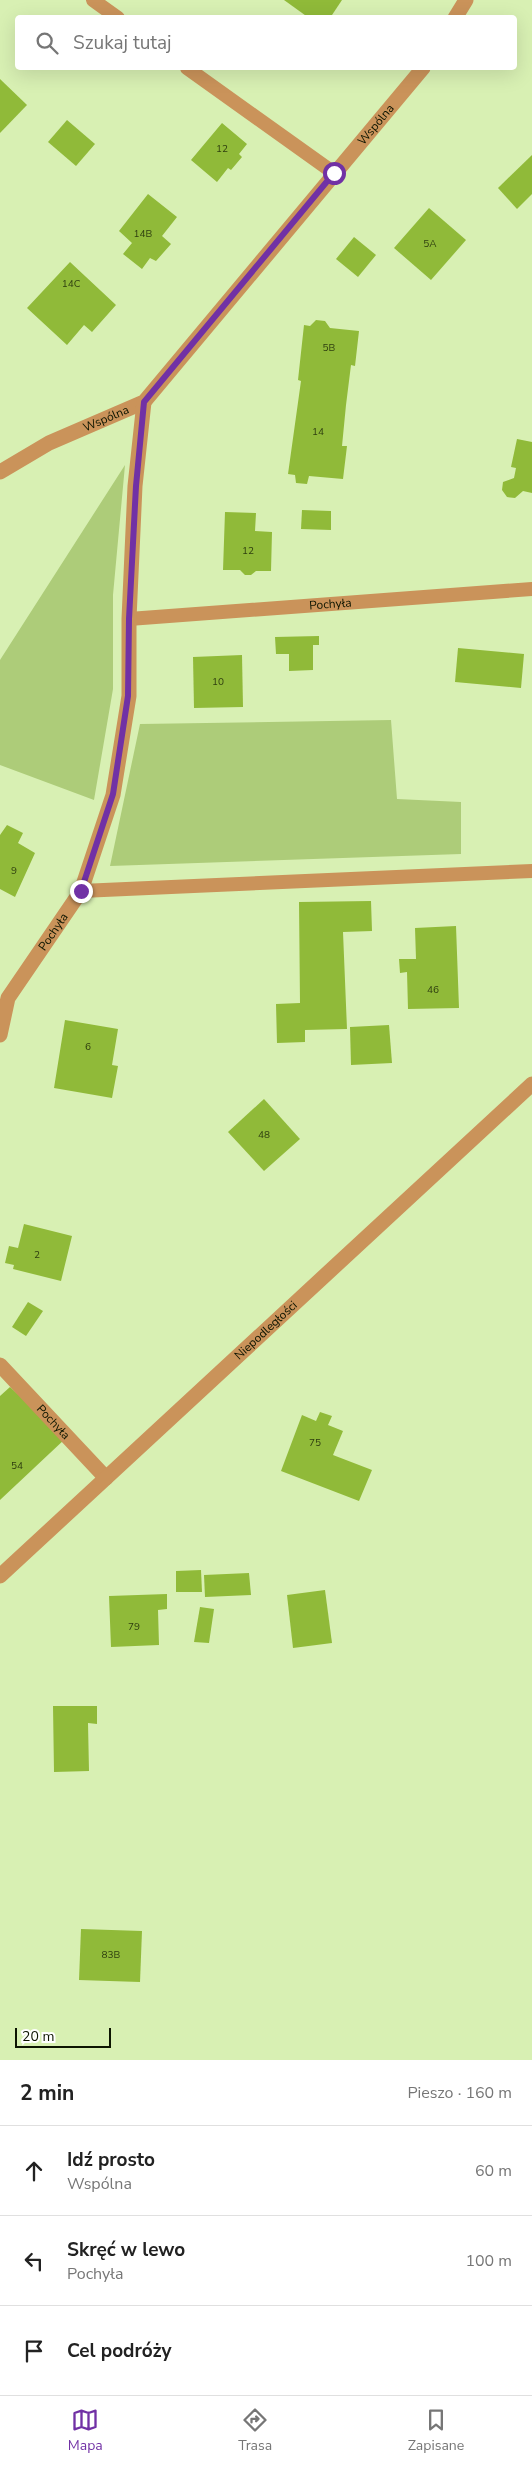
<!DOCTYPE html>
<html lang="pl">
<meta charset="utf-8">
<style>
body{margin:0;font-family:"Nunito Sans",sans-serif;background:#f2f2f2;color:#222}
.scale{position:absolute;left:15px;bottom:12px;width:96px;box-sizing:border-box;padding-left:5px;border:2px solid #0d1501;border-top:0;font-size:14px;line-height:18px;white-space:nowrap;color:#0d1501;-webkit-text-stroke:4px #fff;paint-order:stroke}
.stop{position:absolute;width:15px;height:15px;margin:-11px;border:4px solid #7131a5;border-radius:50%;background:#fff}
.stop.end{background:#7131a5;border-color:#fff;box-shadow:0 1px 5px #0008}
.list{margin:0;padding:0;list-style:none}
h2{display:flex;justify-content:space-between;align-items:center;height:65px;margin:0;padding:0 20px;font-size:21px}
h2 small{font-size:16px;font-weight:400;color:#767676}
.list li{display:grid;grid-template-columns:32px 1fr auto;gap:15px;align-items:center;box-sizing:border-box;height:90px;padding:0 20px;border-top:1px solid #e0e0e0}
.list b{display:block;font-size:19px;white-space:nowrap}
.list p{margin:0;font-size:16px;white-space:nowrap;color:#767676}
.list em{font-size:16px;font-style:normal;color:#767676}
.icon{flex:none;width:28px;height:28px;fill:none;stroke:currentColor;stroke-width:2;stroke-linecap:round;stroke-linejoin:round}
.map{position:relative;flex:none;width:532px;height:2060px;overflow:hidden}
.search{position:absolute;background:#fff;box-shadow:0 5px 20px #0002;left:15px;right:15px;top:15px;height:55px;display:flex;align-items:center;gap:12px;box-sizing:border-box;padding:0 18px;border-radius:5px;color:#767676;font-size:19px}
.sheet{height:335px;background:#fff}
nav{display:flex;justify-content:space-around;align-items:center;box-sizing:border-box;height:70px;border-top:1px solid #e0e0e0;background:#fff;font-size:14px;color:#767676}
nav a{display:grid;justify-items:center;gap:2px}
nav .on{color:#7131a5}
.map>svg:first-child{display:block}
</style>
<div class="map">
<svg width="532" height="2060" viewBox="0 0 532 2060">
<rect width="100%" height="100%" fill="#d8f0b3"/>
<g fill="#adcc79">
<path d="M 125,465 L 113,595 L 113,689 L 94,800 L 0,765 L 0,660 Z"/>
<path d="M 391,720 L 397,799 L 461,802 L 461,854 L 110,866 L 140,724 Z"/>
</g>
<g fill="#90ba39">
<path d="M 284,0 L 342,0 L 330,18 L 309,18 Z"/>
<path d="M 0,79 L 27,105 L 0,133 Z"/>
<path d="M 67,120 L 95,144 L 76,166 L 48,142 Z"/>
<path d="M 222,123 L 247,144 L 239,154 L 242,157 L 231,170 L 228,168 L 217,182 L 191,160 Z"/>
<path d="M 532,155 L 532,194 L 517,209 L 498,188 Z"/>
<path d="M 148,194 L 177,217 L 162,236 L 171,244 L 156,261 L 150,258 L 142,269 L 123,254 L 132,243 L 119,231 Z"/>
<path d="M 429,208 L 466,240 L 431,280 L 394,248 Z"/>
<path d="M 354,237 L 376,255 L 358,277 L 336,259 Z"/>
<path d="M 70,262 L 116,305 L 92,332 L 84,325 L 67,345 L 27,308 Z"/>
<path d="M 316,320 L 325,321 L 330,328 L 359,331 L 355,366 L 351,365 L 346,405 L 342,446 L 347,446 L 343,479 L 309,476 L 307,484 L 296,483 L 295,475 L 288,474 L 301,381 L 298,380 L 304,325 L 310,326 Z"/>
<path d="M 517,439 L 532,442 L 532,493 L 523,491 L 515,498 L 507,497 L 502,490 L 503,482 L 514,478 L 516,468 L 511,467 Z"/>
<path d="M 302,510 L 331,511 L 331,530 L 301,529 Z"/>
<path d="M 225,512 L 256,513 L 255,531 L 272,532 L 271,571 L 256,571 L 251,575 L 245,575 L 240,570 L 223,570 Z"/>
<path d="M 319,636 L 319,645 L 313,645 L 313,670 L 289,671 L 289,654 L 276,654 L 275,637 Z"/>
<path d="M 458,648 L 524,654 L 521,688 L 455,682 Z"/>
<path d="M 242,655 L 243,707 L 194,708 L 193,657 Z"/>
<path d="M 7,825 L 23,833 L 18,843 L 35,853 L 15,897 L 0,889 L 0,835 Z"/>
<path d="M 371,901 L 372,931 L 343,932 L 347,1029 L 305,1030 L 305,1042 L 277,1043 L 276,1004 L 300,1003 L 299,902 Z"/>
<path d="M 456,926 L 459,1008 L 408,1009 L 407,972 L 400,973 L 399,959 L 416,959 L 415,928 Z"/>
<path d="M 65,1020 L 118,1029 L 112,1065 L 118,1066 L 112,1098 L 54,1088 Z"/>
<path d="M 389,1025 L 392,1063 L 351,1065 L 350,1027 Z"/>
<path d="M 264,1099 L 300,1139 L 264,1171 L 228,1132 Z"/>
<path d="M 24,1224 L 72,1236 L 61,1281 L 13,1269 L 14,1265 L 5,1263 L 9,1246 L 18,1248 Z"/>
<path d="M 28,1302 L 43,1311 L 26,1336 L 12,1327 Z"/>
<path d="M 10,1387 L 66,1438 L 0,1500 L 0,1396 Z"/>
<path d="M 320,1412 L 332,1416 L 328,1425 L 343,1431 L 333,1455 L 372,1470 L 359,1501 L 281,1471 L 302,1415 L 316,1421 Z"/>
<path d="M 201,1570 L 202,1592 L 176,1592 L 176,1571 Z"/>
<path d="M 249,1573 L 251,1595 L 205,1597 L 204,1575 Z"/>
<path d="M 325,1590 L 332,1643 L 293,1648 L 287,1595 Z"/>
<path d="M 167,1594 L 167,1609 L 158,1610 L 159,1645 L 111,1647 L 109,1596 Z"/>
<path d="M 200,1607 L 214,1609 L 209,1643 L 194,1642 Z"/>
<path d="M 53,1706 L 97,1706 L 97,1724 L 88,1723 L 89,1771 L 54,1772 Z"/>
<path d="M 81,1929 L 142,1931 L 140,1982 L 79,1980 Z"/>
</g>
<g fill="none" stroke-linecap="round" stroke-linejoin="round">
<g stroke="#ca935a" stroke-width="14">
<path d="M 93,0 L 118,18"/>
<path d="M 187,68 L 334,173"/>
<path id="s1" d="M 129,619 L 532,589"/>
<path d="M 81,891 L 532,871"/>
</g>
<g stroke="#ca935a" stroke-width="15">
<path d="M 455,18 L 466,0"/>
<path id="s2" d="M 0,472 L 49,443 L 144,402 L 423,68"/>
<path id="s3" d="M 0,1035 L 8,998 L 81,891 L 113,795 L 129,696 L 129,619 L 135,486 L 144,402"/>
<path id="s4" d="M 0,1365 L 106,1478"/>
</g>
<path stroke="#ca935a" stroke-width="15" id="s5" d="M 0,1576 L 532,1084"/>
</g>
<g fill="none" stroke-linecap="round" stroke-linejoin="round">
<path stroke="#7131a5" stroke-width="6" d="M 81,891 L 113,794 L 128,696 L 129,619 L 136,486 L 144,402 L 334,173"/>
</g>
<g text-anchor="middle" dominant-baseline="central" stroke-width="5" stroke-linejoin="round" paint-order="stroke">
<g font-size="10" fill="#2e3e0f">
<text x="222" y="149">12</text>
<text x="143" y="234">14B</text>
<text x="430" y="244">5A</text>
<text x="71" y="284">14C</text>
<text x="329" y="348">5B</text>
<text x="318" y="432">14</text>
<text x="248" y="551">12</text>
<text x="218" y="682">10</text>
<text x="14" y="871">9</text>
<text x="433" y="990">46</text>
<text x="88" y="1047">6</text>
<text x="264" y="1135">48</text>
<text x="37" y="1255">2</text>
<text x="315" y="1443">75</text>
<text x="17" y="1466">54</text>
<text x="134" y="1627">79</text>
<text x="111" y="1955">83B</text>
</g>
<g font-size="12" fill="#0d1501" stroke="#fff">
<text stroke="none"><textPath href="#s2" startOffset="522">Wspólna</textPath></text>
<text stroke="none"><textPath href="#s2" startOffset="119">Wspólna</textPath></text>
<text stroke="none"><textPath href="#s1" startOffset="202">Pochyła</textPath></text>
<text stroke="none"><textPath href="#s3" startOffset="118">Pochyła</textPath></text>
<text stroke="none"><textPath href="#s5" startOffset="362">Niepodległości</textPath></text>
<text stroke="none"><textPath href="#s4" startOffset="78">Pochyła</textPath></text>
</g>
</g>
</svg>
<div class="scale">20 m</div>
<div class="stop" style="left:334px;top:173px"></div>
<div class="stop end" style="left:81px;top:891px"></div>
<div class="search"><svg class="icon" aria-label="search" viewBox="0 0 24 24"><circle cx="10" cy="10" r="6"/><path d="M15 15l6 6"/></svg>Szukaj tutaj</div>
</div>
<section class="sheet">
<h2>2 min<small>Pieszo · 160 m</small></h2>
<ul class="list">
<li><svg class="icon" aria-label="ahead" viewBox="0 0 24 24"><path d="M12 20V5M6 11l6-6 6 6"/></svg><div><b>Idź prosto</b><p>Wspólna</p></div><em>60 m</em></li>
<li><svg class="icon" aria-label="left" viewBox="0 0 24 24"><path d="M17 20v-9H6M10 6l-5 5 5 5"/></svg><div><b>Skręć w lewo</b><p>Pochyła</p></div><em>100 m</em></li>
<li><svg class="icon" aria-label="arrive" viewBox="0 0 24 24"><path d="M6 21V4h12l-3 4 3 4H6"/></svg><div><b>Cel podróży</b></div></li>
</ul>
</section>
<nav>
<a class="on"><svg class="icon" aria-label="map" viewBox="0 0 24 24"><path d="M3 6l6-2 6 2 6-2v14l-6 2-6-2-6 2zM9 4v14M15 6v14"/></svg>Mapa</a>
<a><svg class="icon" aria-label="directions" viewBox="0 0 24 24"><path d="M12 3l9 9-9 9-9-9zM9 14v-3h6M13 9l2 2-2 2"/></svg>Trasa</a>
<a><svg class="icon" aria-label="saved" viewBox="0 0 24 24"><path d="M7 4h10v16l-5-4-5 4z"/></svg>Zapisane</a>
</nav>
